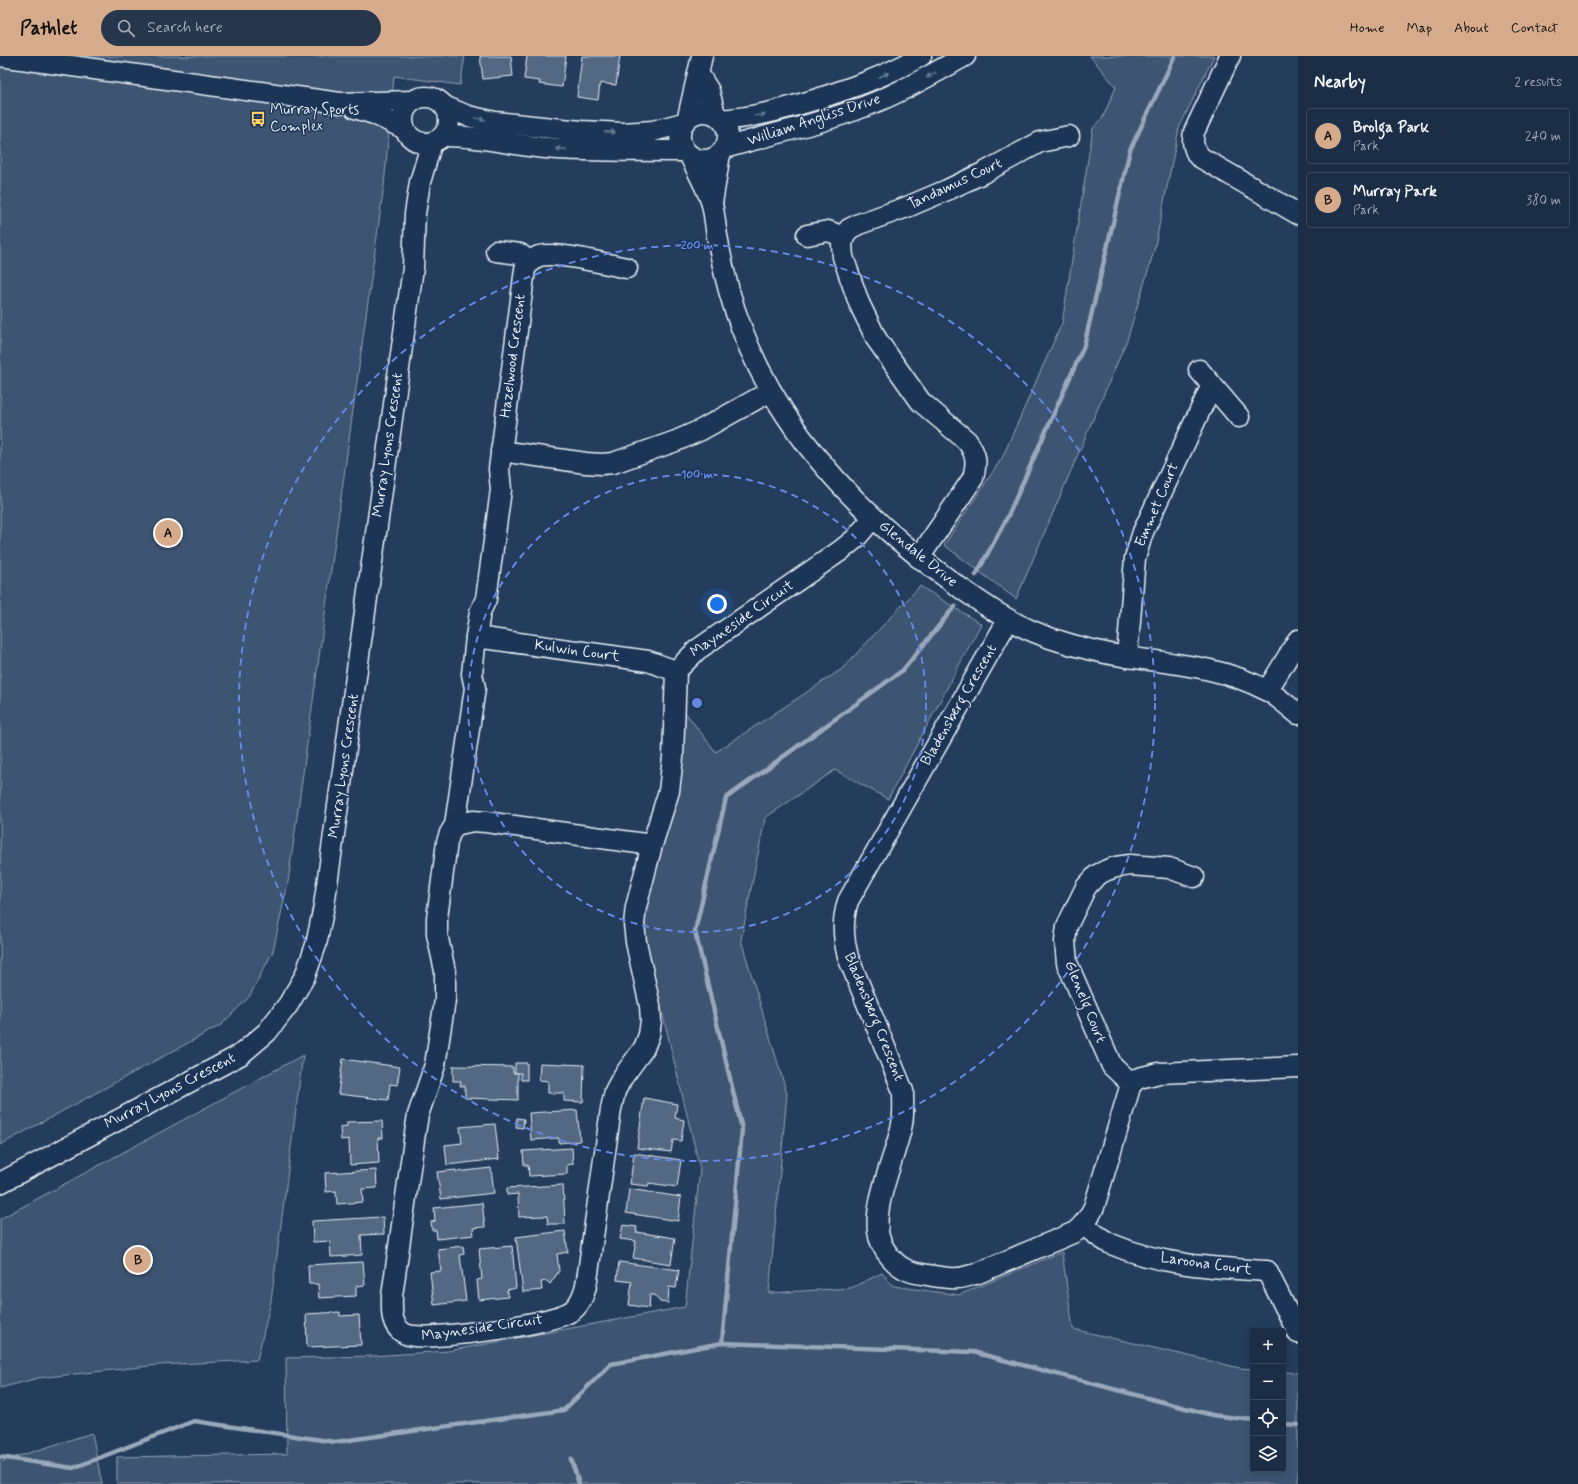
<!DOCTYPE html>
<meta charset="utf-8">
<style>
body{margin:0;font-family:Mynerve,sans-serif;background:#25364d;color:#f1f3f6}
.controls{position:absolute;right:12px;bottom:12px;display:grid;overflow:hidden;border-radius:4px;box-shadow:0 2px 10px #0003}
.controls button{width:36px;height:36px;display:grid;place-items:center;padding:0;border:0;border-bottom:1px solid #3a4a5f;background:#1c2e46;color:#f1f3f6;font:20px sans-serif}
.you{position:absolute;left:717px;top:548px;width:14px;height:14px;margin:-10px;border:3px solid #fff;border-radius:50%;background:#1a73e8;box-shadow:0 0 0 6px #1a73e833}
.badge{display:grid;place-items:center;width:26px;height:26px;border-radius:50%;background:#d6ab8b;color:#111;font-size:13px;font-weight:700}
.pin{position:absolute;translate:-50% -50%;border:2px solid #fff;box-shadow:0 1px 4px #0006}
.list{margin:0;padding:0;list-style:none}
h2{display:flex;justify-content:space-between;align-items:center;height:52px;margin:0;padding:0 16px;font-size:17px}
h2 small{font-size:13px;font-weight:400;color:#a0a8b3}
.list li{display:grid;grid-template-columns:26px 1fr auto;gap:12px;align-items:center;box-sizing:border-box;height:56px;margin:0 8px 8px;padding:0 8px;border:1px solid #3a4a5f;border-radius:4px}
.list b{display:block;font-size:15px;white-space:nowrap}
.list p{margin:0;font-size:13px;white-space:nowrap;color:#a0a8b3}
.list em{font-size:13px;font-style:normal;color:#a0a8b3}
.icon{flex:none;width:22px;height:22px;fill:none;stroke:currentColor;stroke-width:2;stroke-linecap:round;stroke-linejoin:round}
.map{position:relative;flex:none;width:1298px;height:1428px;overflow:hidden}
header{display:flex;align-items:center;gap:24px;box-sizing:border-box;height:56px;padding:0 20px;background:#d6ab8b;color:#111}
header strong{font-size:19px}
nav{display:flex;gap:22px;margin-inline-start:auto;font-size:14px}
.search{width:280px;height:36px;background:#25364d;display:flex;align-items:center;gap:10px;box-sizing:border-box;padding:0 14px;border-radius:22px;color:#a0a8b3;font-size:15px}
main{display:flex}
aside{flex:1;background:#1c2e46}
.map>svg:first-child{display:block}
</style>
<header>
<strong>Pathlet</strong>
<div class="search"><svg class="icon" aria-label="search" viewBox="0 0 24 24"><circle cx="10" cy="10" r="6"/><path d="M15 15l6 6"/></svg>Search here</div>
<nav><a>Home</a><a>Map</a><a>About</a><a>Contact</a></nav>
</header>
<main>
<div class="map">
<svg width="1298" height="1428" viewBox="0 0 1298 1428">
<rect width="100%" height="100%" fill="#253d5d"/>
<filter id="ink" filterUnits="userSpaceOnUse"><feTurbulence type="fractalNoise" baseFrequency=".025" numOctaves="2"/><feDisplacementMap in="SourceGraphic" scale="8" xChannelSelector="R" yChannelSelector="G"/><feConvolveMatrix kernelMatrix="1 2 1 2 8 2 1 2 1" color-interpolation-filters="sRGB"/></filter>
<g filter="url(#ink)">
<g fill="#3e5472" stroke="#93a2b5">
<path d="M 0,0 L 465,0 L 460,29 L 394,20 L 384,129 L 288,826 L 273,895 L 249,941 L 221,969 L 0,1089 Z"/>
<path d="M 1090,0 L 1214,0 L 1179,72 L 1154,195 L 1127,284 L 1016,543 L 944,489 L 1002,402 L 1062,267 L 1093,72 L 1102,63 L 1116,31 Z"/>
<path d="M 920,530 L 981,568 L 888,743 L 835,714 L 765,762 L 741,884 L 787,1038 L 769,1237 L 851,1232 L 882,1217 L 893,1230 L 959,1239 L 1062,1196 L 1073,1273 L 1240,1312 L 1253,1313 L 1253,1413 L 1283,1413 L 1283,1316 L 1298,1317 L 1298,1428 L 748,1428 L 741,1427 L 735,1428 L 117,1428 L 117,1401 L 287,1398 L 286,1302 L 372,1300 L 448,1295 L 685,1251 L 700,1113 L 643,876 L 649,827 L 684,655 L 716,696 L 842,613 Z"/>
<path d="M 303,999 L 271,1245 L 257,1304 L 159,1309 L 38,1322 L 0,1332 L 0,1163 Z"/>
<path d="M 92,1377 L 102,1428 L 0,1428 L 0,1406 Z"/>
</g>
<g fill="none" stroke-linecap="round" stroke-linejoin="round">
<g stroke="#99a8ba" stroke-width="4.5">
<path d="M 976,519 L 1007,462 L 1084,290 L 1130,94 L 1175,0"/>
<path d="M 722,1287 L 742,1073 L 695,875 L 726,742 L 903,614 L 955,550"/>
<path d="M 1283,1368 L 1298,1369"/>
<path d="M 0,1401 L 73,1412 L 194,1365 L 335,1386 L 564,1354 L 611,1308 L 722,1287 L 973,1296 L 1212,1359 L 1253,1364"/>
<path d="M 571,1403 L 579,1428"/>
</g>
</g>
<g fill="#536782" stroke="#e8f1f8">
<path d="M 480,0 L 511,0 L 513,20 L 483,23 Z"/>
<path d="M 527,0 L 566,0 L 562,31 L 539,28 L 540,25 L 524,23 Z"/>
<path d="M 582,0 L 620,0 L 616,29 L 600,27 L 598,44 L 577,41 Z"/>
<path d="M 343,1003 L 400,1011 L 397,1029 L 390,1028 L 388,1044 L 338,1038 Z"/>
<path d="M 515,1007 L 527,1007 L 527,1024 L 521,1024 L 521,1017 L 515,1017 Z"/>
<path d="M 540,1007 L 584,1009 L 583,1046 L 564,1045 L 564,1037 L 548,1037 L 548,1025 L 539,1024 Z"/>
<path d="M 453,1010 L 513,1011 L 513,1017 L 518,1017 L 518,1044 L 465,1042 L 465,1030 L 460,1030 L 461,1025 L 453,1025 Z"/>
<path d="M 644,1042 L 677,1048 L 675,1062 L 684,1064 L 681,1085 L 673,1084 L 671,1096 L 637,1092 Z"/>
<path d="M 577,1054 L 580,1085 L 559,1087 L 559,1082 L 531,1084 L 529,1057 Z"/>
<path d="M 517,1062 L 524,1063 L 523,1072 L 516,1071 Z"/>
<path d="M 382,1065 L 383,1082 L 378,1082 L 379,1107 L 350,1109 L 349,1083 L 341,1084 L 340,1071 L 347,1070 L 347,1066 Z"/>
<path d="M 495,1068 L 499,1103 L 447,1109 L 445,1089 L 462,1087 L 460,1071 Z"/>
<path d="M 572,1092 L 573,1108 L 567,1109 L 567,1118 L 529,1120 L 528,1109 L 524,1109 L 523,1095 Z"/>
<path d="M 634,1097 L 681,1104 L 677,1131 L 649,1127 L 648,1130 L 630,1128 Z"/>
<path d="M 491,1112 L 494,1137 L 441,1143 L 437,1116 L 456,1114 L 456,1116 Z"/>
<path d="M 376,1114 L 377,1132 L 362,1133 L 363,1146 L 337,1148 L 336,1135 L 326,1136 L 325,1117 Z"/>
<path d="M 563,1129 L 565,1168 L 548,1168 L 547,1160 L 519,1161 L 518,1138 L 507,1139 L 507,1132 Z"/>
<path d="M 629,1133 L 681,1141 L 678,1165 L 626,1157 Z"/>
<path d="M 482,1147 L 485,1171 L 473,1172 L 474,1179 L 437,1183 L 436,1174 L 432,1174 L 431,1166 L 435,1165 L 434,1152 Z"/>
<path d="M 383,1161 L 384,1178 L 361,1179 L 362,1199 L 331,1201 L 330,1185 L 313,1186 L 312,1165 Z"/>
<path d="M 623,1169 L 637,1171 L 636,1176 L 675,1182 L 671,1208 L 633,1202 L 636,1185 L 620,1183 Z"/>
<path d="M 565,1175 L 568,1196 L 557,1198 L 559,1215 L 550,1228 L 547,1225 L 541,1226 L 542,1234 L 523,1236 L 516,1181 Z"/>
<path d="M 463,1190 L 464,1198 L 460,1199 L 466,1245 L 434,1249 L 430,1216 L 441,1215 L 438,1193 Z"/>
<path d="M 512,1190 L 516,1232 L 507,1234 L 508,1241 L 479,1244 L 477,1224 L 482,1223 L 479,1193 Z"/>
<path d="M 363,1206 L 365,1229 L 356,1230 L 356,1240 L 319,1242 L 318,1228 L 309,1228 L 308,1209 Z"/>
<path d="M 619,1206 L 679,1214 L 676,1232 L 669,1231 L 668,1247 L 660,1246 L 655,1239 L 650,1239 L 649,1252 L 629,1249 L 632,1226 L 617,1224 Z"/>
<path d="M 340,1256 L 340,1260 L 359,1259 L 361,1289 L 307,1291 L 306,1258 Z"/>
</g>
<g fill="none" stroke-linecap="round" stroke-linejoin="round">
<defs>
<g id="minor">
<path d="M 0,0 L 340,47 L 413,45"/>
<path d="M 1230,0 L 1194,76 C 1192,85 1193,91 1198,100 L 1298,158"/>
<path d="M 698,17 L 709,35 L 715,58"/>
<circle cx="426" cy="64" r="23"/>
<path d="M 444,50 L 468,60 L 495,66 L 581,75 L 623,77 L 653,75 L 683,67"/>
<path d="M 355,52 L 374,58 L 405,73"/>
<circle cx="704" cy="80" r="24"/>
<path d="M 688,61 L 702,0"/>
<path d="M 722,64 C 756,61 781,54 814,44 C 851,32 887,20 921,0"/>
<path d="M 443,80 C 478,79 511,89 546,92 C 592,96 638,94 684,95"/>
<path d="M 725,92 C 775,77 828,66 876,46 C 907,33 936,16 965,0"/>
<path d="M 690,100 C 697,115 706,130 711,145 C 715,157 715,172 718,185 C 723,214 730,243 741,271 C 780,376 862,461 952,526 C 984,549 1015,571 1053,583 C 1077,591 1102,597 1127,601 C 1175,608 1222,611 1266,634 C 1277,640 1288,650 1298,658"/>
<path d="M 712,147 L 720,98"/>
<path d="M 807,179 L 828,175 L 844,181"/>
<path d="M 496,195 L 520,198 L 530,206"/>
<path d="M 627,212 C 607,208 557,195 539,200 C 533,202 529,207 525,213 L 499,413 L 501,434 L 486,543 L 480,556 L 476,581 L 472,618 L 475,632 L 455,769 L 450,777 L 447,786 L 437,862 L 437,878 L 445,915 L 445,944 L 435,1009 L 418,1059 L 415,1077 L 392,1240 C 392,1253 390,1267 402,1276 C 405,1278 410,1280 414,1280 C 438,1283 556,1268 573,1254 C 582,1246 585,1236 587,1224 L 611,1053 L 615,1035 L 622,1022 L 644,992 L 649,979 L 651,965 L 650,950 L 636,886 L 634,868 L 636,851 L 652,789 L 669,735 L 673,701 L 676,615 L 697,594 L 840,495 L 855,483 L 873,462"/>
<path d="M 1199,314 L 1239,361"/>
<path d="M 501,395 L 586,407 L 602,408 L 613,407 L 676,385 L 701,374 L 771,335"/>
<path d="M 919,502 L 973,422 C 977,406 977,399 967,385 L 921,346 L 877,284 L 859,247 L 843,201 L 842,189 L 844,181 L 849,173 L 859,168 L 907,151 L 947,134 L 983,117 L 1040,86 L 1069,80"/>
<path d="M 1008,564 L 848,845 C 842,865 843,881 848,901 L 903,1035 C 903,1046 904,1057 902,1068 C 896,1099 874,1144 878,1175 C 879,1185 884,1194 891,1202 C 900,1212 908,1216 922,1218 C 933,1220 946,1223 958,1222 C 964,1222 970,1219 976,1218 L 1075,1176 C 1084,1169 1089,1162 1094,1151 L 1131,1028 L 1139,1022 L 1159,1017 L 1298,1011"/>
<path d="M 476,581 L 648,605 L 676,615"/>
<path d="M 1127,601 L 1135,502 L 1143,476 L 1212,329"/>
<path d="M 1267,635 L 1298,584"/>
<path d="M 455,769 L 473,765 L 486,766 L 652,789"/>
<path d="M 1131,1028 L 1112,1010 L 1067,907 L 1065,885 L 1067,870 L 1086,831 L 1097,819 L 1107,814 L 1116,811 L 1130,809 L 1169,812 L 1194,821"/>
<path d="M 0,1127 L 240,999 L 267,976 L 288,949 L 305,920 L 316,889 L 324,850 L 413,212 L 415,158 L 420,126 L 432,86"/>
<path d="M 1084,1169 C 1092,1176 1101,1183 1111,1188 C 1160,1209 1215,1212 1267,1215 L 1298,1277"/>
</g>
</defs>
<use href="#minor" stroke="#e8f1f8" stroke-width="23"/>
<use href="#minor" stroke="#1d3557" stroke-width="20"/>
</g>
<defs><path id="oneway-solid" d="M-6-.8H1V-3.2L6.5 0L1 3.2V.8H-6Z"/></defs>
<g fill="#64778f">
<use href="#oneway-solid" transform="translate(884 19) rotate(-25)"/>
<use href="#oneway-solid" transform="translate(931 19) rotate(151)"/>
<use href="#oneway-solid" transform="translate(760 59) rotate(-10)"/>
<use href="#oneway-solid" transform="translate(480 63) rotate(14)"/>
<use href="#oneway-solid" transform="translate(610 76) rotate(2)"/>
<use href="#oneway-solid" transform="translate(561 93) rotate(-176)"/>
</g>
</g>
<g fill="none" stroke="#6487e3" stroke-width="2" stroke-dasharray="7 5">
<circle cx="697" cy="647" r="229"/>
<circle cx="697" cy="647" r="458"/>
</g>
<defs>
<symbol id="bus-bare" viewBox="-9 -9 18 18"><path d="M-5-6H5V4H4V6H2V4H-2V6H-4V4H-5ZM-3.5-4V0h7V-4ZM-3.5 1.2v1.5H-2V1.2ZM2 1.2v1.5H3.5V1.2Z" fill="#ffd166" stroke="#1d3557" stroke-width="2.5" paint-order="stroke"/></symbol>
</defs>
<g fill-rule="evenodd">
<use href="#bus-bare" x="247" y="52" width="22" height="22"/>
</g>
<g text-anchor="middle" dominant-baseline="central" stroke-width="3" stroke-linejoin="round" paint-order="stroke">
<g font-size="15" fill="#e8f1f8" stroke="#1d3557" text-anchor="start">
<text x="270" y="54">Murray Sports<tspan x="270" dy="17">Complex</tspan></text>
</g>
<g font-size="15" fill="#e8f1f8" stroke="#1d3557">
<text transform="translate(814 64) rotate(-18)">William Angliss Drive</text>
<text transform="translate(955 128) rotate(-25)">Tandamus Court</text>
<text transform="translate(513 300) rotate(-83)">Hazelwood Crescent</text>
<text transform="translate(388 389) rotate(-82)">Murray Lyons Crescent</text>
<text transform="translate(1157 449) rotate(-67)">Emmet Court</text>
<text transform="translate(918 498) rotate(39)">Glendale Drive</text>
<text transform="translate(742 563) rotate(-35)">Mayneside Circuit</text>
<text transform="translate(577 595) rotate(8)">Kulwin Court</text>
<text transform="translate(959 649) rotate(-60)">Bladensberg Crescent</text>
<text transform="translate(344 710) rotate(-82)">Murray Lyons Crescent</text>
<text transform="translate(1085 946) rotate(68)">Glenelg Court</text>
<text transform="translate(874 961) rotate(68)">Bladensberg Crescent</text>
<text transform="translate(170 1035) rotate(-28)">Murray Lyons Crescent</text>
<text transform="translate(1206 1208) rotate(8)">Laroona Court</text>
<text transform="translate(482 1272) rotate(-8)">Mayneside Circuit</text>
</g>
</g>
<circle cx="697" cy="647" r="6" fill="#6487e3" stroke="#1d3557" stroke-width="2"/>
<g font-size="12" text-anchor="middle" font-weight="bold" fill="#6487e3" stroke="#1d3557" stroke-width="3" stroke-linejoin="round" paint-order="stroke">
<text x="697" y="193">200 m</text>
<text x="697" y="422">100 m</text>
</g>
</svg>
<div class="controls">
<button>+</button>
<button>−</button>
<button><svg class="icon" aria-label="locate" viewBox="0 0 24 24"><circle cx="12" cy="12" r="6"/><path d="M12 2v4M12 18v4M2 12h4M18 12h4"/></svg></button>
<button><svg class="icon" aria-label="layers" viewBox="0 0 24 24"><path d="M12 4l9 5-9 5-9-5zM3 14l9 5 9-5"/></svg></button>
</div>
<div class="you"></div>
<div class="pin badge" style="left:168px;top:477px">A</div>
<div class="pin badge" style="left:138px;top:1204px">B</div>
</div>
<aside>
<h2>Nearby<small>2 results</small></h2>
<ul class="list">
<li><span class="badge">A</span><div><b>Brolga Park</b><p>Park</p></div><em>240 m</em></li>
<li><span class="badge">B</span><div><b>Murray Park</b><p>Park</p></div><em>380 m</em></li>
</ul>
</aside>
</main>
